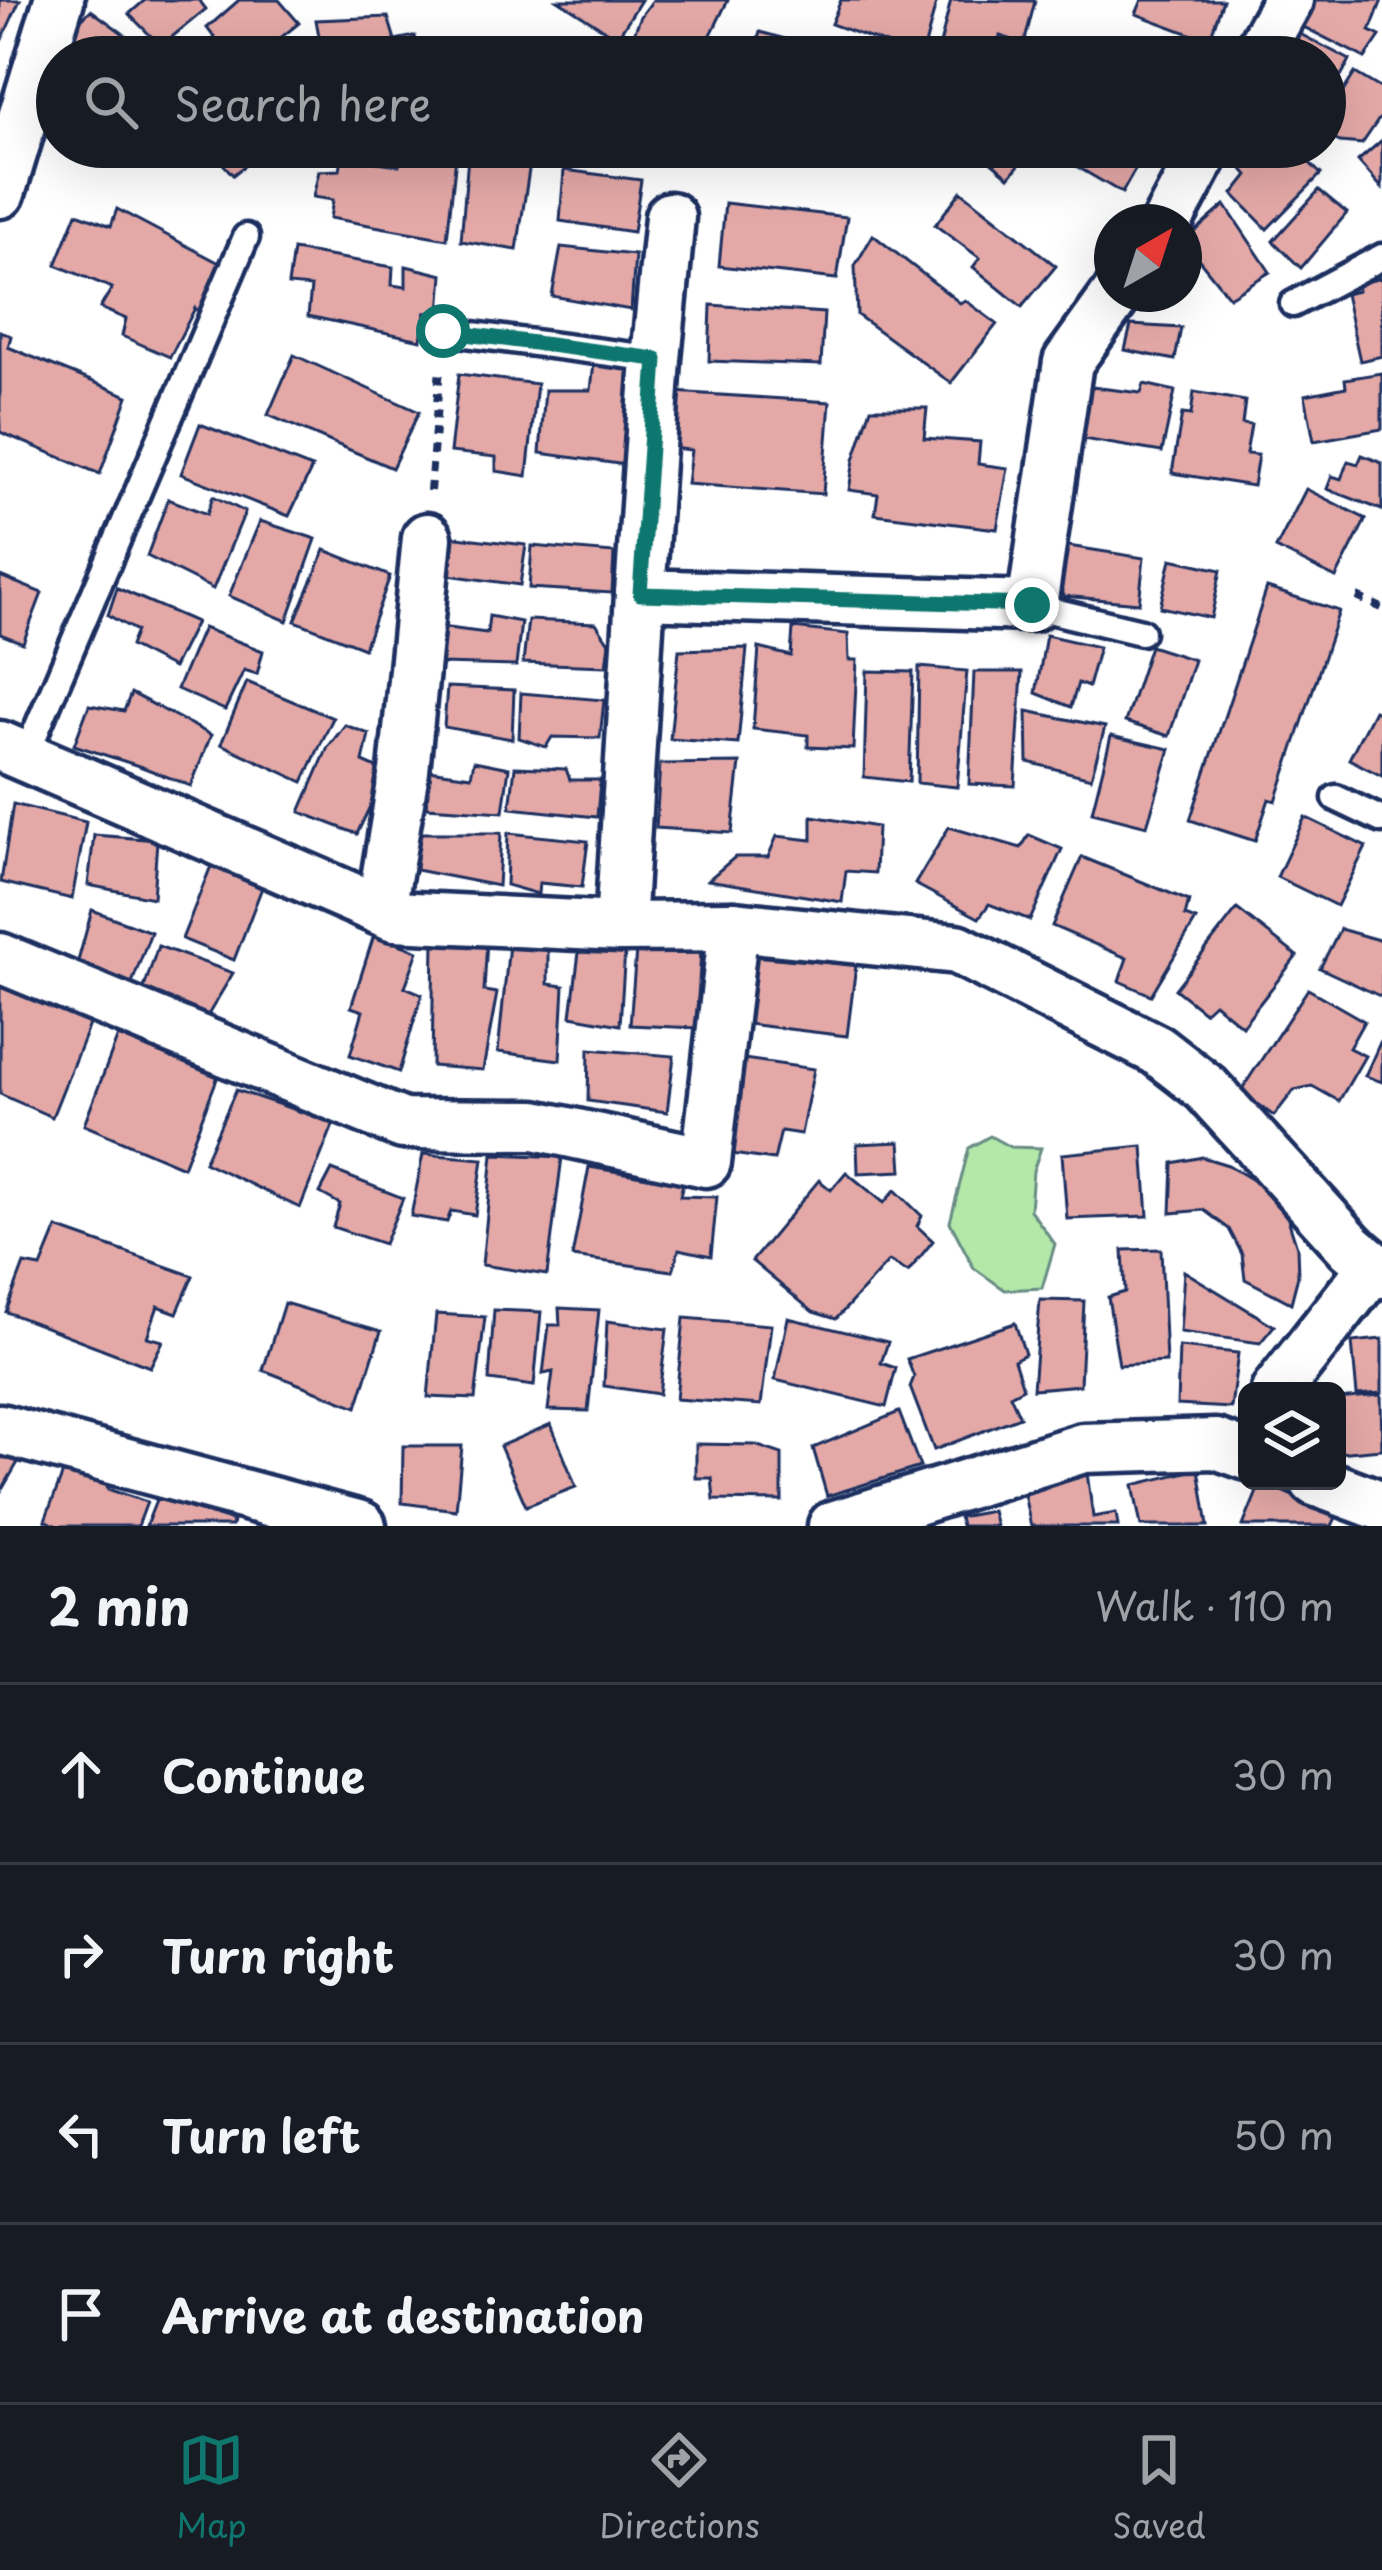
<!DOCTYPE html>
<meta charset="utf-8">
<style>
body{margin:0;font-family:"Playpen Sans",sans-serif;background:#20242c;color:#f1f3f6}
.controls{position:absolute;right:36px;bottom:36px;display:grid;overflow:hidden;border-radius:18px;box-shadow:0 12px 48px #0002}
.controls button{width:108px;height:108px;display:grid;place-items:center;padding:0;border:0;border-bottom:3px solid #363941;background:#171b24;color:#f1f3f6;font:60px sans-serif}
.compass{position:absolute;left:1094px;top:204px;width:108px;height:108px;border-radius:50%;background:#171b24;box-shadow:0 12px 48px #0002;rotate:39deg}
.stop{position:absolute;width:36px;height:36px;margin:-27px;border:9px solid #0f766e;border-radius:50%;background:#fff}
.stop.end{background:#0f766e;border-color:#fff;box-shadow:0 3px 12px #0008}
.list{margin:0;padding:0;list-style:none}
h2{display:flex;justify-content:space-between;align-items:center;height:156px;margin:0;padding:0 48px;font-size:51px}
h2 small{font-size:39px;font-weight:400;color:#9ea1a6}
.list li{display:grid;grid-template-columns:78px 1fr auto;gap:36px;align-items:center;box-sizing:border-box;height:180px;padding:0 48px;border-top:3px solid #363941}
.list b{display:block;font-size:45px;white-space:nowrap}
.list em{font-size:39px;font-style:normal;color:#9ea1a6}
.icon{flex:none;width:66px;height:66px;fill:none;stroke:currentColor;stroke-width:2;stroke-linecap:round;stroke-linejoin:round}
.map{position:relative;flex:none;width:1382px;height:1526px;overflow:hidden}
.search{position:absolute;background:#171b24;box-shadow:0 12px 48px #0002;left:36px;right:36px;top:36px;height:132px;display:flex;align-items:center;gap:30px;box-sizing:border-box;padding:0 42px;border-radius:66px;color:#9ea1a6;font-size:45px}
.sheet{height:876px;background:#171b24}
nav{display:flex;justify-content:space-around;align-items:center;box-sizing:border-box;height:168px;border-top:3px solid #363941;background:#171b24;font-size:33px;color:#9ea1a6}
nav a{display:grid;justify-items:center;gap:6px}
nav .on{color:#0f766e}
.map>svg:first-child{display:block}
</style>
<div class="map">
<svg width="1382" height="1526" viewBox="0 0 1382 1526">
<rect width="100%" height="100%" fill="#fff"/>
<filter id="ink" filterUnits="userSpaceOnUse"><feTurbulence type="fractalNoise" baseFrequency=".00833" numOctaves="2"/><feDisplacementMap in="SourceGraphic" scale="24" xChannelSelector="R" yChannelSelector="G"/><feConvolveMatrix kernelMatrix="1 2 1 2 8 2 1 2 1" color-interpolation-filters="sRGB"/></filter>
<g filter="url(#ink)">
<path fill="#b3e8a9" stroke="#678c84" stroke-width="3" d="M 990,1136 L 1010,1147 L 1041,1148 L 1033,1171 L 1030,1210 L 1055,1244 L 1042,1288 L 1005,1290 L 974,1268 L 950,1222 L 969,1148 Z"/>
<g fill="#e4a9a7" stroke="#1b2f5e" stroke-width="3">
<path d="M 0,0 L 20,0 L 0,44 Z"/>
<path d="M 145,0 L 199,0 L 206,9 L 161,46 L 129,14 Z"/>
<path d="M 239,0 L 279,0 L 299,23 L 257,57 L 229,57 L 207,28 Z"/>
<path d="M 558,0 L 641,0 L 617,38 Z"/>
<path d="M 653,0 L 728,0 L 700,57 L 635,57 L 626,53 L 641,16 Z"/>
<path d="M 841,0 L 937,0 L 922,57 L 831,24 Z"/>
<path d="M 951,0 L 1035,1 L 1024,44 L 1000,36 L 992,57 L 937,57 Z"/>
<path d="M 1142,0 L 1223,0 L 1209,41 L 1136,14 Z"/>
<path d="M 1314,0 L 1382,0 L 1370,31 L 1380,36 L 1365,58 L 1300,25 Z"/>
<path d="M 91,10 L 139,45 L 129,57 L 64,57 L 73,27 Z"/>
<path d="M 388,17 L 395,40 L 415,36 L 419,57 L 323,57 L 316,20 Z"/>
<path d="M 760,32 L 850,57 L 753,57 Z"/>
<path d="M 1300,34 L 1350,60 L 1325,104 L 1325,57 L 1294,57 L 1295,55 L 1290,50 Z"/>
<path d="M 479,42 L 535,57 L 475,57 Z"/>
<path d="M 1355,73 L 1382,89 L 1382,120 L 1379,119 L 1362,144 L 1340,142 L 1325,135 L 1325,120 Z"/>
<path d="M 1382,140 L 1382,188 L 1358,161 Z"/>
<path d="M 208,147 L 268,147 L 233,175 Z"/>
<path d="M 404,147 L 457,147 L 447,239 L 330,218 L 333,200 L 313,197 L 319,171 L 340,170 L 342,157 L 399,165 Z"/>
<path d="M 974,147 L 1034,147 L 1009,177 Z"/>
<path d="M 1055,147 L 1148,147 L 1122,193 L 1052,152 Z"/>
<path d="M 1241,147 L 1293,147 L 1321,174 L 1267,229 L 1233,194 L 1248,175 L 1232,157 Z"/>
<path d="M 468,156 L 530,163 L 517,250 L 461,241 Z"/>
<path d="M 564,170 L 641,180 L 633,232 L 560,221 Z"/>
<path d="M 1319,190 L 1347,213 L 1301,268 L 1273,241 Z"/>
<path d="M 961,191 L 1056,266 L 1022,307 L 973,267 L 980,258 L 935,225 Z"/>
<path d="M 725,203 L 847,217 L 837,279 L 719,266 Z"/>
<path d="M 1225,205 L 1270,272 L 1229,297 L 1184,241 Z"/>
<path d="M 117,209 L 225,266 L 205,319 L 195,308 L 170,357 L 122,336 L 126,319 L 100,308 L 112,288 L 56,265 L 77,213 L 111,226 Z"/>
<path d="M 873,235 L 960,303 L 965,300 L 997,324 L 951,383 L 857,315 L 855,266 Z"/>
<path d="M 561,247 L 635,255 L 631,310 L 552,296 Z"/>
<path d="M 293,250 L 393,267 L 392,285 L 406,287 L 406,266 L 443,275 L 440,312 L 425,313 L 421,340 L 308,316 L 311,287 L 288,285 Z"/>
<path d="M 1382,278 L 1382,356 L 1360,361 L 1345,294 L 1358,291 L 1357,284 Z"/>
<path d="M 711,305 L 824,313 L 821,365 L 709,361 Z"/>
<path d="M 1131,325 L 1181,328 L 1175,360 L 1125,350 Z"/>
<path d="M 0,331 L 11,336 L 8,347 L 128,396 L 100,474 L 0,432 Z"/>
<path d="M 294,355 L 419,412 L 392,468 L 268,415 Z"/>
<path d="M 594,363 L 634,368 L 626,465 L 540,453 L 545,390 L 591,390 Z"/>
<path d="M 1382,373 L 1382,429 L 1314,441 L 1305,395 L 1346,387 L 1345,379 Z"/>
<path d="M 459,374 L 537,384 L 527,476 L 496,471 L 496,457 L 450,452 Z"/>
<path d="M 1144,384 L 1175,391 L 1162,452 L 1071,437 L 1075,385 L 1141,393 Z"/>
<path d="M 673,392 L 830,402 L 823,494 L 687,484 L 691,450 L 670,448 Z"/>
<path d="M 1194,392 L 1245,401 L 1242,424 L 1251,425 L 1246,454 L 1258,455 L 1253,486 L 1172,473 L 1182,414 L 1191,415 Z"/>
<path d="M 871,408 L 927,408 L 924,438 L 980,442 L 978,464 L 1008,468 L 997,529 L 875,514 L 878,494 L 849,490 L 854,460 Z"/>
<path d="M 200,424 L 312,468 L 289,516 L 181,474 Z"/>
<path d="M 1362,455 L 1382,463 L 1382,510 L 1327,489 L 1332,476 L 1341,479 L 1348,461 L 1358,464 Z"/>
<path d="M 1306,489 L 1366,519 L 1336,578 L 1276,548 Z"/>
<path d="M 213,496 L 245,512 L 213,589 L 147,556 L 168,499 L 207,514 Z"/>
<path d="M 260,521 L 316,539 L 287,621 L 229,596 Z"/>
<path d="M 449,536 L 526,545 L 520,585 L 448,575 Z"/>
<path d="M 1062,545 L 1144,558 L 1139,603 L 1064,596 L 1051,564 Z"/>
<path d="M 532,546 L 614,553 L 612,593 L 529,588 Z"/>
<path d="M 325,550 L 390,576 L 364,648 L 295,621 Z"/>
<path d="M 1171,559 L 1221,570 L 1211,618 L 1160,607 Z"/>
<path d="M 0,576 L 42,593 L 23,643 L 0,634 Z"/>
<path d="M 117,588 L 196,622 L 173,668 L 130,646 L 136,631 L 108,615 Z"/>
<path d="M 1267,588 L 1339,611 L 1276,801 L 1269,799 L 1255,841 L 1190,820 Z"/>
<path d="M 489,616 L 521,622 L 516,666 L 441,664 L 440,627 L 487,633 Z"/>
<path d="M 528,620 L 596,623 L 609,643 L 606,666 L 523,663 Z"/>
<path d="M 203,628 L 263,651 L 257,674 L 244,670 L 225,710 L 177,689 Z"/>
<path d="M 793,628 L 848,634 L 849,660 L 857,660 L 853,749 L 808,747 L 808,735 L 753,729 L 759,648 L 791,656 Z"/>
<path d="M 1046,635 L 1099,647 L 1088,687 L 1078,683 L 1071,707 L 1036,693 Z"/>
<path d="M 1150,646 L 1194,660 L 1169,736 L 1125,722 Z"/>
<path d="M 747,648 L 738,744 L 670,739 L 679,650 Z"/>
<path d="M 919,667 L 967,671 L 957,787 L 917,783 Z"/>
<path d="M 867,671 L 913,672 L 909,782 L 864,777 Z"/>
<path d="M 974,672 L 1022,672 L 1015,786 L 969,784 Z"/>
<path d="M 247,682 L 333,718 L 303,782 L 221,744 Z"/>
<path d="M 447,687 L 514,690 L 512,739 L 444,727 Z"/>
<path d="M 131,693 L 211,735 L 191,786 L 142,767 L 74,745 L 89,705 L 124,711 Z"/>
<path d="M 521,693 L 604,700 L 600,738 L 552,737 L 546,747 L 519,738 Z"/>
<path d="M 1374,710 L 1382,714 L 1382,776 L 1349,759 Z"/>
<path d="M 1027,711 L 1105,727 L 1091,778 L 1028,762 Z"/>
<path d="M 345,725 L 369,734 L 363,762 L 386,772 L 357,834 L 300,812 L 328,747 Z"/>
<path d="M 1111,736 L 1170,749 L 1147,826 L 1092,812 Z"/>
<path d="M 474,761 L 509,768 L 503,812 L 427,807 L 429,770 L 471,776 Z"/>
<path d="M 740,763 L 732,833 L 656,828 L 660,764 Z"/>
<path d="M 515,767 L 566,769 L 570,780 L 600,780 L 597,817 L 510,808 Z"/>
<path d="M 13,804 L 86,822 L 72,899 L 1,882 Z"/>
<path d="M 812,816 L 877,827 L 875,873 L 846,871 L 842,902 L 708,880 L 735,857 L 768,857 L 777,836 L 812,840 Z"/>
<path d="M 1305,817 L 1366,847 L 1337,906 L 1277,877 Z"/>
<path d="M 949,827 L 1021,848 L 1029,835 L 1062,849 L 1030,920 L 989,904 L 979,918 L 915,884 Z"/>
<path d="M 419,833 L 501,833 L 498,886 L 416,870 Z"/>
<path d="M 508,833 L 588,841 L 582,887 L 539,883 L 538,894 L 506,885 Z"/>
<path d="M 94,835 L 157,840 L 153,898 L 88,885 Z"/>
<path d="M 1082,857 L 1189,901 L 1185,916 L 1196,920 L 1151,995 L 1119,981 L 1127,958 L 1052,926 Z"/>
<path d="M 211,866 L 263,885 L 234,960 L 182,939 Z"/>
<path d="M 1237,909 L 1297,956 L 1242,1026 L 1214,1003 L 1204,1012 L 1175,989 Z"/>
<path d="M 92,910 L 151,932 L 132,983 L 78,961 Z"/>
<path d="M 1340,929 L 1382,941 L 1382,997 L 1320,968 Z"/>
<path d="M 374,935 L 418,951 L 405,987 L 422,994 L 399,1072 L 350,1055 L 363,1011 L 351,1007 Z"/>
<path d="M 434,939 L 487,940 L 484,991 L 497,993 L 483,1070 L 432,1066 Z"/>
<path d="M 509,944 L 548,948 L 548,984 L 564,986 L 560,1060 L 498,1052 Z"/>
<path d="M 158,946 L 233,973 L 208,1015 L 143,991 Z"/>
<path d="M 625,950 L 620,1025 L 571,1016 L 579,952 Z"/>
<path d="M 636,950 L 701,951 L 696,1028 L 630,1025 Z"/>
<path d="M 752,956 L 856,965 L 847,1036 L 747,1024 Z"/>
<path d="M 0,984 L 90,1022 L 52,1117 L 0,1094 Z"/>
<path d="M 1308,989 L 1364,1021 L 1349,1048 L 1365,1056 L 1339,1101 L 1312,1086 L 1294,1090 L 1274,1116 L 1240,1092 Z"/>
<path d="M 118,1036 L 218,1076 L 183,1167 L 84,1125 Z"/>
<path d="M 1382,1038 L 1382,1082 L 1365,1076 Z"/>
<path d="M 589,1049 L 674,1056 L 667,1112 L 588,1101 Z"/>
<path d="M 730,1057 L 814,1069 L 801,1134 L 781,1131 L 774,1160 L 725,1153 Z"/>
<path d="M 236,1090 L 334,1123 L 300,1208 L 204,1162 Z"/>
<path d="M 900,1142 L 902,1171 L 858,1173 L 857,1144 Z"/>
<path d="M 1143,1146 L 1148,1216 L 1067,1219 L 1062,1154 Z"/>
<path d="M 423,1154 L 483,1159 L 475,1215 L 451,1211 L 447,1222 L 411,1216 Z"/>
<path d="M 493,1154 L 562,1157 L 547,1275 L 482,1265 Z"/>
<path d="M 1202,1157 L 1228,1165 L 1253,1180 L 1274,1197 L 1288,1219 L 1297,1247 L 1298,1276 L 1291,1303 L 1245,1279 L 1242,1254 L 1229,1229 L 1204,1210 L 1171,1213 L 1173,1163 Z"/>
<path d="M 589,1167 L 683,1183 L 680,1196 L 717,1197 L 711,1256 L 679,1249 L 673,1271 L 572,1257 Z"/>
<path d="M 332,1170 L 403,1198 L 384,1244 L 333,1227 L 340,1204 L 320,1193 Z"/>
<path d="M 846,1172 L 884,1203 L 895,1190 L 922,1216 L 917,1226 L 933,1241 L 908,1272 L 889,1261 L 836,1319 L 813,1312 L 752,1261 L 819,1180 L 831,1190 Z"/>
<path d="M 57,1228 L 193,1276 L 177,1313 L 158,1306 L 147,1337 L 163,1341 L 150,1367 L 6,1312 L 24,1264 L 41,1267 Z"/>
<path d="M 1161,1249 L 1166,1362 L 1119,1365 L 1108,1297 L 1125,1292 L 1123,1250 Z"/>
<path d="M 1184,1271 L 1274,1326 L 1260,1343 L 1180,1332 Z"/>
<path d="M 1040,1300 L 1084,1301 L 1080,1385 L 1033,1389 Z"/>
<path d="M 284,1303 L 381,1331 L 357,1407 L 263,1370 Z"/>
<path d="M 559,1308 L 599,1310 L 588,1411 L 548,1410 L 553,1372 L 543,1374 L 549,1325 L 560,1325 Z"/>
<path d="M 494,1310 L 541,1312 L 534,1386 L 489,1380 Z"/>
<path d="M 436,1314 L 485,1317 L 475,1399 L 428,1397 Z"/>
<path d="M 684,1318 L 771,1325 L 761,1405 L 676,1399 Z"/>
<path d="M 788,1318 L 888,1342 L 881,1363 L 896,1368 L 886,1407 L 775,1380 Z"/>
<path d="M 607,1321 L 667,1329 L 659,1394 L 604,1386 Z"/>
<path d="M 1015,1323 L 1025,1354 L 1014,1360 L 1023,1388 L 1010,1395 L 1020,1417 L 934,1450 L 910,1387 L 914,1377 L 907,1359 Z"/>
<path d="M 1382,1339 L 1382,1393 L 1357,1395 L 1352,1342 Z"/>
<path d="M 1179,1347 L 1238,1353 L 1231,1408 L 1177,1405 Z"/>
<path d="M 1381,1395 L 1382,1449 L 1337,1453 L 1337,1399 Z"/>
<path d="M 899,1412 L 920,1467 L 827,1496 L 813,1448 Z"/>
<path d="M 551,1424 L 576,1487 L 526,1506 L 500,1446 Z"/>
<path d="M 696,1444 L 755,1445 L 782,1454 L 782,1501 L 714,1500 L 712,1478 L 696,1478 Z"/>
<path d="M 403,1446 L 462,1446 L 456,1510 L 402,1503 Z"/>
<path d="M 0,1450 L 20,1459 L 0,1493 Z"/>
<path d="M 68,1460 L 111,1474 L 107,1489 L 147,1502 L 138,1526 L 57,1526 L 45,1520 Z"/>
<path d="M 1199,1469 L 1208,1526 L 1141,1526 L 1133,1485 Z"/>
<path d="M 1087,1473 L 1093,1517 L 1116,1513 L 1118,1526 L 1031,1526 L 1022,1486 Z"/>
<path d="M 1261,1482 L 1337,1515 L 1332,1526 L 1243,1526 Z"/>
<path d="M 157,1498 L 233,1521 L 232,1526 L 146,1526 Z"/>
<path d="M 992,1511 L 996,1526 L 961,1526 L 959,1517 Z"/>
</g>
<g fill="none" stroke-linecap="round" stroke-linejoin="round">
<defs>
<g id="lane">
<path d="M 1293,304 L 1382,257"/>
<path d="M 443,331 L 656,359"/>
<path d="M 1032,606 L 1141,632"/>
<path d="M 25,757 L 246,237"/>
<path d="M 1336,798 L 1382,820"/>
</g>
<g id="street">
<path d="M 1256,57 L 1288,0"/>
<path d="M 0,193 L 59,0"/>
<path d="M 670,217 L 656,359 L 640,594 L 1032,606 L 1068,362 L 1117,294"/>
<path d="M 1167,222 L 1207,147"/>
<path d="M 0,746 L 394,916 L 620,927 L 734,926 L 957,949 L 1157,1050 L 1206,1088 L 1351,1247 L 1382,1273"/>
<path d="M 381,910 L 404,771 L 427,538"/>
<path d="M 620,927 L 640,594"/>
<path d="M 0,958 L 403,1124 L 535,1125 L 706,1162 L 734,926"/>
<path d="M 1276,1391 L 1373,1267"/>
<path d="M 0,1429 L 361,1526"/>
<path d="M 1315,1481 L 1382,1506"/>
<path d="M 833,1526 L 1083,1448 L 1216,1444 L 1247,1455"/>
</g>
</defs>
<use href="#lane" stroke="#1b2f5e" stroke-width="33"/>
<use href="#street" stroke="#1b2f5e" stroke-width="57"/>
<g stroke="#1b2f5e" stroke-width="8" stroke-dasharray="9 9" stroke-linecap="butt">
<path d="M 430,491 L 440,368"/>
<path d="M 1357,597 L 1382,608"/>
</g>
<use href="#lane" stroke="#fff" stroke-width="24"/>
<use href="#street" stroke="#fff" stroke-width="48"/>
</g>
</g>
<g fill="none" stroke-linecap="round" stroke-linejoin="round" filter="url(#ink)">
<path stroke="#0f766e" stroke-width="15" d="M 443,331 L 656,359 L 640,594 L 1032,605"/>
</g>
</svg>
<div class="controls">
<button><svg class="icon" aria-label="layers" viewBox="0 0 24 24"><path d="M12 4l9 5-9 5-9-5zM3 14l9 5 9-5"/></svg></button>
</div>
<svg class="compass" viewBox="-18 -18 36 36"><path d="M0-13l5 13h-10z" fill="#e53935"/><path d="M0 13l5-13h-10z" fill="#9ea1a6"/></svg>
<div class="stop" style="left:443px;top:331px"></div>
<div class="stop end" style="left:1032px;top:605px"></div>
<div class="search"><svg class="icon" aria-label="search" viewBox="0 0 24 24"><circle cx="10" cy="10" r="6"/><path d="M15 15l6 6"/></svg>Search here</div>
</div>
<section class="sheet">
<h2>2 min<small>Walk · 110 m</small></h2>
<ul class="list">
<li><svg class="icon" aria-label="ahead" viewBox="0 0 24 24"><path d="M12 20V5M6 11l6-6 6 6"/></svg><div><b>Continue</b></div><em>30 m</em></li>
<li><svg class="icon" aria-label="right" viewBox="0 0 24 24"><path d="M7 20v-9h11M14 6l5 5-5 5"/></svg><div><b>Turn right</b></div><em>30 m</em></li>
<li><svg class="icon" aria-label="left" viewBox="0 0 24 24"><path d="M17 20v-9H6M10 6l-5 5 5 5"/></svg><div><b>Turn left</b></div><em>50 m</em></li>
<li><svg class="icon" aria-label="arrive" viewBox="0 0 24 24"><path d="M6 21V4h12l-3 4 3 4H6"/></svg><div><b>Arrive at destination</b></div></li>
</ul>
</section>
<nav>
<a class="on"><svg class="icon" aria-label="map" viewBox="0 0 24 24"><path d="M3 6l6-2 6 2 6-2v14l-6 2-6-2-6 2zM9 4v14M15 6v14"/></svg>Map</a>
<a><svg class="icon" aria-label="directions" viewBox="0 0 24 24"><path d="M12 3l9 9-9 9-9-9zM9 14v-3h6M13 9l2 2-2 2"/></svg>Directions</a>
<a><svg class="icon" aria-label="saved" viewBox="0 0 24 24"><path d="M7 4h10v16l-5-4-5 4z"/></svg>Saved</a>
</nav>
